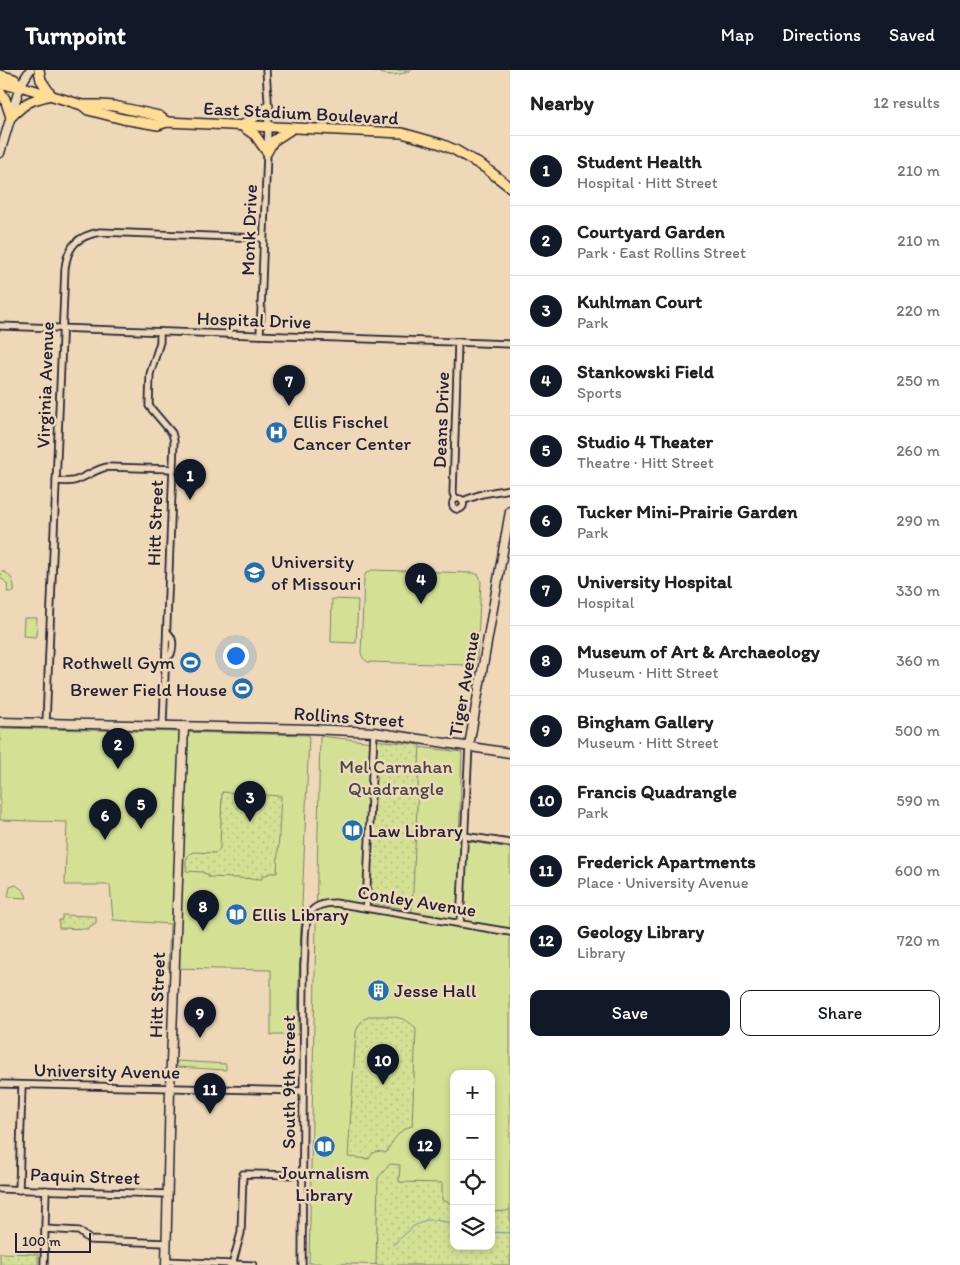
<!DOCTYPE html>
<meta charset="utf-8">
<style>
body{margin:0;font-family:Itim,sans-serif;background:#f2f2f2;color:#222}
.controls{position:absolute;right:15px;bottom:15px;display:grid;overflow:hidden;border-radius:10px;box-shadow:0 2px 8px #0003}
.controls button{width:45px;height:45px;display:grid;place-items:center;padding:0;border:0;border-bottom:1px solid #e0e0e0;background:#fff;color:#222;font:25px sans-serif}
.scale{position:absolute;left:15px;bottom:12px;width:76px;box-sizing:border-box;padding-left:5px;border:2px solid #22223b;border-top:0;font-size:14px;line-height:18px;white-space:nowrap;color:#22223b;-webkit-text-stroke:4px #eed8b7;paint-order:stroke}
.you{position:absolute;left:235px;top:585px;width:18px;height:18px;margin:-12px;border:4px solid #fff;border-radius:50%;background:#1a73e8;box-shadow:0 0 0 8px #1a73e833}
.badge{display:grid;place-items:center;width:32px;height:32px;border-radius:50%;background:#111827;color:#fff;font-size:16px;font-weight:700}
.pin{position:absolute;translate:-50% -41px;filter:drop-shadow(0 1px 2px #0008)}
.pin::after{content:'';position:absolute;top:26px;width:18px;height:15px;background:inherit;clip-path:polygon(0 0,100% 0,50% 100%)}
.list{margin:0;padding:0;list-style:none}
h2{display:flex;justify-content:space-between;align-items:center;height:65px;margin:0;padding:0 20px;font-size:21px}
h2 small{font-size:16px;font-weight:400;color:#767676}
.list li{display:grid;grid-template-columns:32px 1fr auto;gap:15px;align-items:center;box-sizing:border-box;height:70px;padding:0 20px;border-top:1px solid #e0e0e0}
.list b{display:block;font-size:19px;white-space:nowrap}
.list p{margin:0;font-size:16px;white-space:nowrap;color:#767676}
.list em{font-size:16px;font-style:normal;color:#767676}
.actions{display:flex;gap:10px;padding:15px 20px}
.actions a{flex:1;padding:11px 0;border:1px solid #111827;border-radius:10px;text-align:center;font-size:18px;color:#111827}
.actions .main{background:#111827;color:#fff}
.icon{flex:none;width:28px;height:28px;fill:none;stroke:currentColor;stroke-width:2;stroke-linecap:round;stroke-linejoin:round}
.map{position:relative;flex:none;width:510px;height:1195px;overflow:hidden}
header{display:flex;align-items:center;gap:30px;box-sizing:border-box;height:70px;padding:0 25px;background:#111827;color:#fff}
header strong{font-size:24px}
nav{display:flex;gap:28px;margin-inline-start:auto;font-size:18px}
main{display:flex}
aside{flex:1;background:#fff}
.map>svg:first-child{display:block}
</style>
<header>
<strong>Turnpoint</strong>
<nav><a>Map</a><a>Directions</a><a>Saved</a></nav>
</header>
<main>
<div class="map">
<svg width="510" height="1195" viewBox="0 0 510 1195">
<defs>
<pattern id="park-dots" width="8" height="8" patternUnits="userSpaceOnUse" patternTransform="scale(1.25)"><rect width="8" height="8" fill="#d4e194"/><path d="M2 2h.1M6 6h.1" fill="none" stroke="#b6c180" stroke-width="1.8" stroke-linecap="round"/></pattern>
</defs>
<rect width="100%" height="100%" fill="#eed8b7"/>
<filter id="ink" filterUnits="userSpaceOnUse"><feTurbulence type="fractalNoise" baseFrequency=".02" numOctaves="2"/><feDisplacementMap in="SourceGraphic" scale="10" xChannelSelector="R" yChannelSelector="G"/><feConvolveMatrix kernelMatrix="1 2 1 2 8 2 1 2 1" color-interpolation-filters="sRGB"/></filter>
<g filter="url(#ink)">
<g fill="#d4e194" stroke="#7b8268" fill-rule="evenodd">
<path d="M 373,0 L 412,0 C 399,6 386,7 373,0 Z"/>
<path d="M 372,500 L 474,503 L 479,505 L 481,512 L 477,588 L 475,592 L 469,595 L 368,592 C 364,589 362,588 361,583 L 364,508 L 366,503 Z"/>
<path d="M 2,501 C 11,504 15,513 14,522 L 7,522 C 9,515 6,511 0,508 Z"/>
<path d="M 332,529 L 358,530 L 356,573 L 331,572 Z"/>
<path d="M 24,548 L 37,548 L 36,567 L 23,566 Z"/>
<path d="M 0,658 L 309,665 L 299,908 L 298,962 L 297,965 L 271,965 L 271,900 L 168,898 L 170,854 L 113,850 L 110,815 L 65,815 L 67,752 L 0,750 Z"/>
<path d="M 320,666 L 462,682 L 459,770 L 510,778 L 510,1195 L 397,1195 L 309,1193 ZM 454,1004 L 491,1004 L 491,1176 L 454,1176 Z"/>
<path d="M 16,815 L 24,821 L 27,828 C 21,828 15,827 8,827 L 10,817 Z"/>
<path d="M 177,991 L 226,994 L 226,1000 L 177,997 Z"/>
</g>
<g fill="url(#park-dots)" stroke="#7b8268">
<path d="M 374,670 L 420,675 L 412,840 L 370,833 Z"/>
<path d="M 222,722 L 281,726 L 277,803 L 268,803 L 268,805 L 262,805 L 262,809 L 208,807 L 208,804 L 203,803 L 203,802 L 186,801 L 186,790 L 189,784 L 193,782 L 216,783 L 220,778 Z"/>
<path d="M 62,845 L 91,846 L 91,847 L 96,846 L 96,853 L 89,857 L 89,859 L 59,858 L 59,850 L 62,850 Z"/>
<path d="M 372,946 C 391,946 402,945 416,958 L 412,1056 C 399,1059 392,1072 386,1083 C 379,1080 372,1081 369,1089 L 348,1087 L 356,962 C 359,954 362,948 372,946 Z"/>
<path d="M 390,1094 L 400,1095 L 399,1112 L 442,1113 L 442,1130 L 453,1134 L 454,1135 L 454,1176 L 491,1176 L 491,1142 L 507,1141 L 510,1139 L 510,1195 L 376,1195 L 378,1108 Z"/>
<path d="M 0,1183 L 38,1184 L 38,1195 L 0,1195 Z"/>
</g>
<g fill="none" stroke-linecap="round" stroke-linejoin="round">
<g stroke="#6c8fb0" stroke-width="1">
<path d="M 491,1162 L 510,1163"/>
<path d="M 393,1175 L 414,1156 L 426,1150 L 434,1150 L 454,1153"/>
</g>
<defs>
<g id="street">
<path d="M 0,256 L 510,274"/>
<path d="M 160,262 L 160,272 L 150,304 L 149,336 L 172,363 L 174,371 L 163,655"/>
<path d="M 260,265 L 268,57 L 268,30 L 266,0"/>
<path d="M 56,411 C 62,411 67,412 73,411 C 85,408 95,399 107,397 L 173,399"/>
<circle cx="458" cy="434" r="5.5"/>
<path d="M 455,429 L 453,423 L 458,272"/>
<path d="M 462,431 L 482,424 L 510,419"/>
<path d="M 166,589 L 171,584 C 174,575 174,568 167,562"/>
<path d="M 46,653 L 65,198 C 68,175 78,166 100,162 L 263,168"/>
<path d="M 464,766 L 510,773"/>
<path d="M 366,838 L 374,662"/>
<path d="M 460,854 L 469,676"/>
<path d="M 0,1014 L 303,1021"/>
<path d="M 0,1119 L 168,1124"/>
<path d="M 19,1120 L 22,1015"/>
<path d="M 45,1159 L 79,1161 L 90,1170 L 166,1173"/>
<path d="M 166,1191 L 253,1195"/>
<path d="M 44,1195 L 46,1120"/>
<path d="M 232,1195 L 241,1163 L 243,1104 L 302,1105"/>
<path d="M 302,1195 L 304,895 C 305,886 305,876 305,867 C 306,845 310,833 335,833 L 510,862"/>
</g>
<g id="secondary">
<path d="M 0,83 L 20,16 L 30,0"/>
<path d="M 0,652 L 311,659 L 374,662 L 510,683"/>
<path d="M 469,676 L 510,441"/>
<path d="M 166,1195 L 170,1018 L 184,656"/>
</g>
<g id="primary">
<path d="M 0,5 L 14,9 L 20,16"/>
<path d="M 0,13 L 11,16 L 20,16 L 82,35 L 100,35 L 114,36 L 159,46 L 167,52"/>
<path d="M 0,21 L 5,29 L 11,47 C 27,31 29,31 51,25 L 41,10 L 39,0"/>
<path d="M 82,35 L 88,40 L 123,49 L 158,55 L 167,52 L 402,63 L 441,74 L 455,80 L 484,97 L 510,117"/>
<path d="M 268,36 L 260,43 L 242,56 L 255,65 L 267,82 L 273,71 L 293,58"/>
</g>
</defs>
<use href="#street" stroke="#22223b" stroke-width="9"/>
<use href="#secondary" stroke="#22223b" stroke-width="11"/>
<use href="#primary" stroke="#22223b" stroke-width="12"/>
<use href="#street" stroke="#eed8b7" stroke-width="5.5"/>
<use href="#secondary" stroke="#eed8b7" stroke-width="8"/>
<use href="#primary" stroke="#ffdd96" stroke-width="9"/>
</g>
</g>
<defs>
<symbol id="hospital-disc" viewBox="-11 -11 22 22"><circle r="9.5" fill="#1f6fb2" stroke="#eed8b7"/><path d="M-5-5h3v3.5h4V-5h3V5h-3V1.5h-4V5h-3Z" fill="#fff"/></symbol>
<symbol id="university-disc" viewBox="-11 -11 22 22"><circle r="9.5" fill="#1f6fb2" stroke="#eed8b7"/><path d="M0-5L7-2L0 1L-7-2ZM-4 1L0 2.5L4 1V4Q0 6-4 4Z" fill="#fff"/></symbol>
<symbol id="stadium-disc" viewBox="-11 -11 22 22"><circle r="9.5" fill="#1f6fb2" stroke="#eed8b7"/><path d="M0-5a6.5 5 0 1 0 0 10a6.5 5 0 1 0 0-10ZM-3.5-1.8h7v3.6h-7Z" fill="#fff"/></symbol>
<symbol id="library-disc" viewBox="-11 -11 22 22"><circle r="9.5" fill="#1f6fb2" stroke="#eed8b7"/><path d="M-6-4Q-3-5.5-.7-3.5V5Q-3 3-6 4ZM6-4Q3-5.5 .7-3.5V5Q3 3 6 4Z" fill="#fff"/></symbol>
<symbol id="building-disc" viewBox="-11 -11 22 22"><circle r="9.5" fill="#1f6fb2" stroke="#eed8b7"/><path d="M-4-6H4V6H1V3H-1V6H-4ZM-2.5-4.3h1.7v1.8h-1.7ZM.8-4.3h1.7v1.8H.8ZM-2.5-1h1.7V.8h-1.7ZM.8-1h1.7V.8H.8Z" fill="#fff"/></symbol>
</defs>
<g fill-rule="evenodd">
<use href="#hospital-disc" x="264" y="350" width="25" height="25"/>
<use href="#university-disc" x="242" y="490" width="25" height="25"/>
<use href="#stadium-disc" x="178" y="580" width="25" height="25"/>
<use href="#stadium-disc" x="230" y="606" width="25" height="25"/>
<use href="#library-disc" x="340" y="748" width="25" height="25"/>
<use href="#library-disc" x="224" y="832" width="25" height="25"/>
<use href="#building-disc" x="366" y="908" width="25" height="25"/>
<use href="#library-disc" x="312" y="1064" width="25" height="25"/>
</g>
<g text-anchor="middle" dominant-baseline="central" stroke-width="5" stroke-linejoin="round" paint-order="stroke">
<g font-size="19" fill="#22223b" stroke="#eed8b7">
<text transform="translate(301 43) rotate(3)">East Stadium Boulevard</text>
<text transform="translate(249 160) rotate(-88)">Monk Drive</text>
<text transform="translate(254 250) rotate(2)">Hospital Drive</text>
<text transform="translate(45 315) rotate(-88)">Virginia Avenue</text>
<text transform="translate(441 350) rotate(-88)">Deans Drive</text>
<text transform="translate(155 453) rotate(-88)">Hitt Street</text>
<text transform="translate(464 614) rotate(-80)">Tiger Avenue</text>
<text transform="translate(349 647) rotate(4)">Rollins Street</text>
<text transform="translate(417 831) rotate(9)">Conley Avenue</text>
<text transform="translate(157 925) rotate(-88)">Hitt Street</text>
<text transform="translate(107 1001) rotate(1)">University Avenue</text>
<text transform="translate(288 1012) rotate(-90)">South 9th Street</text>
<text transform="translate(85 1106) rotate(2)">Paquin Street</text>
</g>
<g font-size="19" fill="#22223b" stroke="#eed8b7" text-anchor="start">
<text x="293" y="351">Ellis Fischel<tspan x="293" dy="22">Cancer Center</tspan></text>
<text x="271" y="491">University<tspan x="271" dy="22">of Missouri</tspan></text>
<text x="175" y="592" text-anchor="end">Rothwell Gym</text>
<text x="227" y="619" text-anchor="end">Brewer Field House</text>
<text x="368" y="760">Law Library</text>
<text x="252" y="844">Ellis Library</text>
<text x="394" y="920">Jesse Hall</text>
<text x="324" y="1102" text-anchor="middle">Journalism<tspan x="324" dy="22">Library</tspan></text>
</g>
<g font-size="19" fill="#46484d" stroke="#eed8b7">
<text x="396" y="696">Mel Carnahan<tspan x="396" dy="22">Quadrangle</tspan></text>
</g>
</g>
</svg>
<div class="controls">
<button>+</button>
<button>−</button>
<button><svg class="icon" aria-label="locate" viewBox="0 0 24 24"><circle cx="12" cy="12" r="6"/><path d="M12 2v4M12 18v4M2 12h4M18 12h4"/></svg></button>
<button><svg class="icon" aria-label="layers" viewBox="0 0 24 24"><path d="M12 4l9 5-9 5-9-5zM3 14l9 5 9-5"/></svg></button>
</div>
<div class="scale">100 m</div>
<div class="you"></div>
<div class="pin badge" style="left:190px;top:430px">1</div>
<div class="pin badge" style="left:118px;top:699px">2</div>
<div class="pin badge" style="left:250px;top:752px">3</div>
<div class="pin badge" style="left:421px;top:534px">4</div>
<div class="pin badge" style="left:141px;top:759px">5</div>
<div class="pin badge" style="left:105px;top:770px">6</div>
<div class="pin badge" style="left:289px;top:336px">7</div>
<div class="pin badge" style="left:203px;top:861px">8</div>
<div class="pin badge" style="left:200px;top:968px">9</div>
<div class="pin badge" style="left:383px;top:1015px">10</div>
<div class="pin badge" style="left:210px;top:1044px">11</div>
<div class="pin badge" style="left:425px;top:1100px">12</div>
</div>
<aside>
<h2>Nearby<small>12 results</small></h2>
<ul class="list">
<li><span class="badge">1</span><div><b>Student Health</b><p>Hospital · Hitt Street</p></div><em>210 m</em></li>
<li><span class="badge">2</span><div><b>Courtyard Garden</b><p>Park · East Rollins Street</p></div><em>210 m</em></li>
<li><span class="badge">3</span><div><b>Kuhlman Court</b><p>Park</p></div><em>220 m</em></li>
<li><span class="badge">4</span><div><b>Stankowski Field</b><p>Sports</p></div><em>250 m</em></li>
<li><span class="badge">5</span><div><b>Studio 4 Theater</b><p>Theatre · Hitt Street</p></div><em>260 m</em></li>
<li><span class="badge">6</span><div><b>Tucker Mini-Prairie Garden</b><p>Park</p></div><em>290 m</em></li>
<li><span class="badge">7</span><div><b>University Hospital</b><p>Hospital</p></div><em>330 m</em></li>
<li><span class="badge">8</span><div><b>Museum of Art &amp; Archaeology</b><p>Museum · Hitt Street</p></div><em>360 m</em></li>
<li><span class="badge">9</span><div><b>Bingham Gallery</b><p>Museum · Hitt Street</p></div><em>500 m</em></li>
<li><span class="badge">10</span><div><b>Francis Quadrangle</b><p>Park</p></div><em>590 m</em></li>
<li><span class="badge">11</span><div><b>Frederick Apartments</b><p>Place · University Avenue</p></div><em>600 m</em></li>
<li><span class="badge">12</span><div><b>Geology Library</b><p>Library</p></div><em>720 m</em></li>
</ul>
<div class="actions"><a class="main">Save</a><a>Share</a></div>
</aside>
</main>
